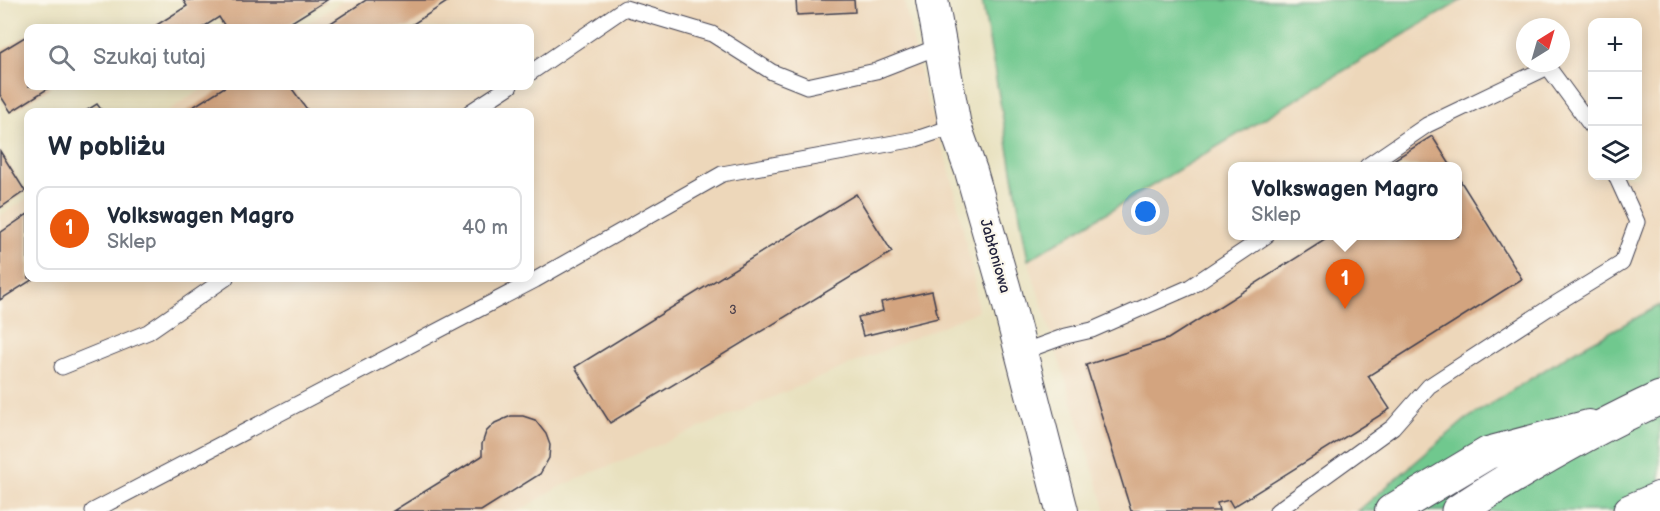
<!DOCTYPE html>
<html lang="pl">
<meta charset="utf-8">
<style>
body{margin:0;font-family:"Balsamiq Sans",sans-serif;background:#f6f6f7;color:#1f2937}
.controls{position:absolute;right:18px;top:18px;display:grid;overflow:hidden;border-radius:12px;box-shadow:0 3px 15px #0003}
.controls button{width:54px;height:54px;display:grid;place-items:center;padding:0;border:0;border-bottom:2px solid #e0e1e3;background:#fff;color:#1f2937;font:30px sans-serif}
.compass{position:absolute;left:1516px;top:18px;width:54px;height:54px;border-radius:50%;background:#fff;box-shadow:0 3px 15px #0003;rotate:37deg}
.you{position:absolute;left:1146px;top:212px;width:21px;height:21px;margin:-15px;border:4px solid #fff;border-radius:50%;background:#1a73e8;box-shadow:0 0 0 9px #1a73e833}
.badge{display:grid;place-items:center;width:39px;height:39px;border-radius:50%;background:#ea580c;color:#fff;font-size:20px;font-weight:700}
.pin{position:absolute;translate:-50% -50px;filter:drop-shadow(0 2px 3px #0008)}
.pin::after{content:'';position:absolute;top:32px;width:21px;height:18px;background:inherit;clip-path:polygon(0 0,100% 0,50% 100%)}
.popup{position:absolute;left:1228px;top:162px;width:234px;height:78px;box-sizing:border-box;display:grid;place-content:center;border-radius:12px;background:#fff;filter:drop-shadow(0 2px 4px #0005);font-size:20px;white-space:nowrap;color:#747a83}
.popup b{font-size:22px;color:#1f2937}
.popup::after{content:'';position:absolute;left:50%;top:100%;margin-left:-12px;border:12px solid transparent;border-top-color:#fff}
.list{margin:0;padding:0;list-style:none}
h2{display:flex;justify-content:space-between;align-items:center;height:78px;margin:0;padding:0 24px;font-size:26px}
h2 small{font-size:20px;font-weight:400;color:#747a83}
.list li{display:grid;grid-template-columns:39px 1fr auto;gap:18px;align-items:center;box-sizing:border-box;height:84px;margin:0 12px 12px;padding:0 12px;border:2px solid #e0e1e3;border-radius:12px}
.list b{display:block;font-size:22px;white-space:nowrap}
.list p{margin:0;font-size:20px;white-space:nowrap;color:#747a83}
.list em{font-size:20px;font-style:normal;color:#747a83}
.icon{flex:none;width:33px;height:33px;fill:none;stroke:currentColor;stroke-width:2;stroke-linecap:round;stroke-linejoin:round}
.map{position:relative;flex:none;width:1660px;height:511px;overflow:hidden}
.search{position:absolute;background:#fff;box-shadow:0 3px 15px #0003;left:24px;top:24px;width:510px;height:66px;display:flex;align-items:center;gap:15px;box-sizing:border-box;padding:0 21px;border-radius:12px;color:#747a83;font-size:22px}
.panel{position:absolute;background:#fff;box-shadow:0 3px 15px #0003;left:24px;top:108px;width:510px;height:174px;border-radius:12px}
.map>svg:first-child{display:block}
</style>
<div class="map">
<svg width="1660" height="511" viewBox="0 0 1660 511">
<rect width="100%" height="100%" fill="#fbf7ec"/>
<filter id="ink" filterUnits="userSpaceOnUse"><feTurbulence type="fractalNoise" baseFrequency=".0167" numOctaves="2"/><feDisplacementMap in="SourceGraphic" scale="12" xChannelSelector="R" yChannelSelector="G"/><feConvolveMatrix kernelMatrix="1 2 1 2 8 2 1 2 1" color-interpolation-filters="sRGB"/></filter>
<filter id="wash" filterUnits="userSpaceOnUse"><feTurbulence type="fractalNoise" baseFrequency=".008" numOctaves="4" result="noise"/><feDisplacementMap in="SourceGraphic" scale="24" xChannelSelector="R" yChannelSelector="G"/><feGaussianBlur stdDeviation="1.35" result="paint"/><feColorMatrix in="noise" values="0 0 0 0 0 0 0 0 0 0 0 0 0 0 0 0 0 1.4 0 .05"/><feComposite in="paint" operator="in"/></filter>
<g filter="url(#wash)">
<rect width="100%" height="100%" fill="#e8e1bf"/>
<g fill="#edd7ba" fill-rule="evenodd">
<path d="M 345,0 L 904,0 L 924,90 L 953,182 L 974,280 L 978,311 L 559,487 L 519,511 L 0,511 L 0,216 L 28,198 L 28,278 L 530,278 L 530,112 L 165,112 L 208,86 L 530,86 L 530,28 L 299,28 Z"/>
<path d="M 1457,0 L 1660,0 L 1660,305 L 1573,352 L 1465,420 L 1358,511 L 1106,511 L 1028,260 ZM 1592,22 L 1638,22 L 1638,176 L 1592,176 ZM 1525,27 L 1561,27 L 1561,63 L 1525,63 ZM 1232,166 L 1458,166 L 1458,236 L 1232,236 Z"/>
</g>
<g fill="#6fc88e" stroke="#487564" stroke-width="1.5">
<path d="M 982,0 L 1462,0 L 1028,260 Z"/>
<path d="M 1660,305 L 1660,511 L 1358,511 L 1465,420 L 1573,352 Z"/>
</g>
<g id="blocks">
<g fill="#d3a47f">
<path d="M 183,0 L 327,0 L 282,28 L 226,28 L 219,17 L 202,28 L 156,28 L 155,26 L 187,6 Z"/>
<path d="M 366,0 L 450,0 L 407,28 L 323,28 Z"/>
<path d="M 796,0 L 854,0 L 855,12 L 797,15 Z"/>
<path d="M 28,35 L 28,86 L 52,86 L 11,112 L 0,95 L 0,52 Z"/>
<path d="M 226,86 L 290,86 L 309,112 L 185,112 Z"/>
<path d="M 97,104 L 103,112 L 84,112 Z"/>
<path d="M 1432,136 L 1451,166 L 1384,166 Z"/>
<path d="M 0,151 L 25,191 L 0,208 Z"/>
<path d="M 1458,177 L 1522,279 L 1368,376 L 1390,409 L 1233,507 L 1229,500 L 1217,503 L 1219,511 L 1131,511 L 1086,365 L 1168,339 L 1331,236 L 1458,236 Z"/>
<path d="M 856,194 L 892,252 L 610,423 L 575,367 Z"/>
<path d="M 28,214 L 28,278 L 35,278 L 0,300 L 0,233 Z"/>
<path d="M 932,291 L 938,318 L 863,336 L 858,317 L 883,311 L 881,302 Z"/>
<path d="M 511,416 L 523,416 L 535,420 L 546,434 L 550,445 L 549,458 L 540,474 L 481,511 L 393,511 L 482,456 L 482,444 L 486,432 L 495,423 Z"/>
</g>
</g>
</g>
<g filter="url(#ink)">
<use href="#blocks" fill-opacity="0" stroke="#403f4f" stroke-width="1.5"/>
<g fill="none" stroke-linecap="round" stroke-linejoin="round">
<defs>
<g id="lane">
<path d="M 530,73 L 625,8 L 712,34 L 772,72 L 807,86 L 876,71 L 940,46"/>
<path d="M 470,112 L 510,86"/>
<path d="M 1367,166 L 1427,125 L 1548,67 L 1592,127"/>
<path d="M 1022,352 L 1066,336 L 1092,330 L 1190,287 L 1266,236"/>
<path d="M 62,367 L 148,332 L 226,278"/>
<path d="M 93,511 L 535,280 L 722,174 L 916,139 L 955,126"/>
<path d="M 1277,511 L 1393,427 L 1429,386 L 1547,309 L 1622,263 L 1637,222 L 1616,176"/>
</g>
<g id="street">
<path d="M 932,0 L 955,126 L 971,171 L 1005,290 L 1062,511"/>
<path d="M 1391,511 L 1488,453 L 1589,426"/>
</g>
<g id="primary">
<path d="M 1458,511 C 1523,469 1590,430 1660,398"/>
<path d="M 1630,511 L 1660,498"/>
</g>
</defs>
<use href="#lane" stroke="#403f4f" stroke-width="17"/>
<use href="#street" stroke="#403f4f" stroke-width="34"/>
<use href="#primary" stroke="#403f4f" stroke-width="35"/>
<use href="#lane" stroke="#fff" stroke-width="15"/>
<use href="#street" stroke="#fff" stroke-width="32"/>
<use href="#primary" stroke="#fff" stroke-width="33"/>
</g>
</g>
<g text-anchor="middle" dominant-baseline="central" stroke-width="4.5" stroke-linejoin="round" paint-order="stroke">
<g font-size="12" fill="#4e424c">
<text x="733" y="310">3</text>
</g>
<g font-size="15" fill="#22223b" stroke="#fbf7ec">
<text transform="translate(995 256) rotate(74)">Jabłoniowa</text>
</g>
</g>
</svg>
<div class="controls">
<button>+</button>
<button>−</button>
<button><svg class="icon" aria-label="layers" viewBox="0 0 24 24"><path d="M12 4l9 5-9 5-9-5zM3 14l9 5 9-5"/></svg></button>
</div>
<svg class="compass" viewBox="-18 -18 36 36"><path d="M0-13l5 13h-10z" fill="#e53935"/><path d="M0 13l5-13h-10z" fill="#747a83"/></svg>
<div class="you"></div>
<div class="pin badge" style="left:1345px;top:309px">1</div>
<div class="popup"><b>Volkswagen Magro</b>Sklep</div>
<div class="search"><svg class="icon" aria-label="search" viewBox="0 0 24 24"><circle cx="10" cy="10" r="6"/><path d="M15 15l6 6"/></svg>Szukaj tutaj</div>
<section class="panel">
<h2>W pobliżu<small></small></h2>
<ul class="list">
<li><span class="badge">1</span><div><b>Volkswagen Magro</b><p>Sklep</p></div><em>40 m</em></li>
</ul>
</section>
</div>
